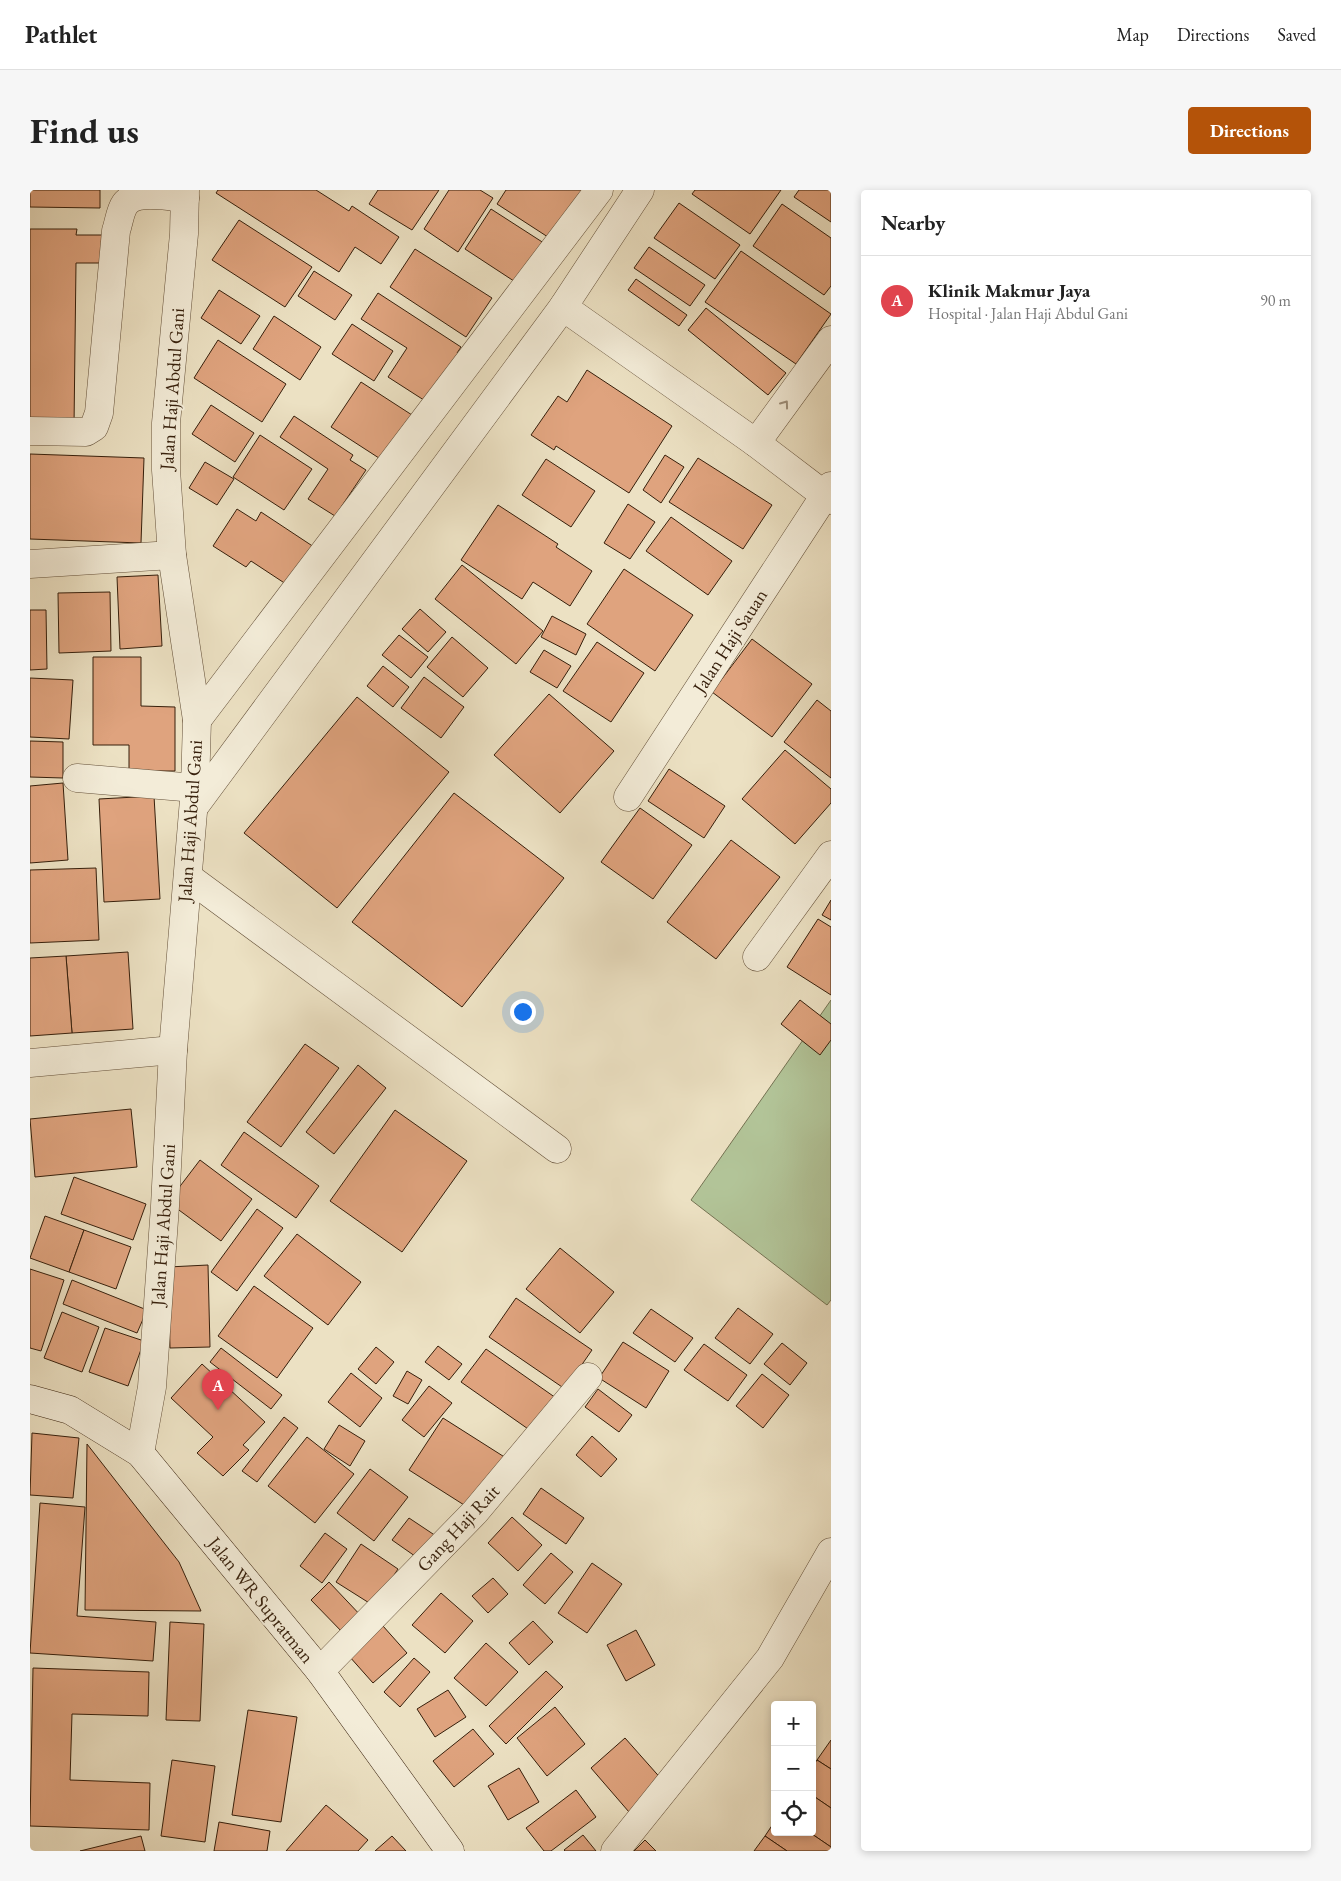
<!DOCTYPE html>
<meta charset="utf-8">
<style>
body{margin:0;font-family:"EB Garamond",serif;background:#f6f6f6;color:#222}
.controls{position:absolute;right:15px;bottom:15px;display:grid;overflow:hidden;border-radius:5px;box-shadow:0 2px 8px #0003}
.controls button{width:45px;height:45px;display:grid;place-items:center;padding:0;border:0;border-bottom:1px solid #e0e0e0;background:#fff;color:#222;font:25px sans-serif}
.you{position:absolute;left:492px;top:821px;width:18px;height:18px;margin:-12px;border:4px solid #fff;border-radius:50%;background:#1a73e8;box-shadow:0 0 0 8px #1a73e833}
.badge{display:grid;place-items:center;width:32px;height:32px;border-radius:50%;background:#b45309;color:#fff;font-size:16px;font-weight:700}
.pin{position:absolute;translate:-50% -41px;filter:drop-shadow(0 1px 2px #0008)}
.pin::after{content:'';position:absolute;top:26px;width:18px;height:15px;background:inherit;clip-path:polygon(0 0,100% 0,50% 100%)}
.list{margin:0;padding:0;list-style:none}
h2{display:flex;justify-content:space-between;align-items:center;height:65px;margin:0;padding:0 20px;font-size:21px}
h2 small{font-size:16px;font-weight:400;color:#767676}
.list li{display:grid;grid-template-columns:32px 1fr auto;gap:15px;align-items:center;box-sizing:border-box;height:90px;padding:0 20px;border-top:1px solid #e0e0e0}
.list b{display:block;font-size:19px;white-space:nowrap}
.list p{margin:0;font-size:16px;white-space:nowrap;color:#767676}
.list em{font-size:16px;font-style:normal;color:#767676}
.icon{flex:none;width:28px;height:28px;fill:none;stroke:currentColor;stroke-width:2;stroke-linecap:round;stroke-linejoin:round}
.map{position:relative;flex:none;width:801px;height:1661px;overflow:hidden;border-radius:5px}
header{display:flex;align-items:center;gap:30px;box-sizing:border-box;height:70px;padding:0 25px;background:#fff;border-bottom:1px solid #e0e0e0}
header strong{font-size:24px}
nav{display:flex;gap:28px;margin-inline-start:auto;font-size:18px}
.intro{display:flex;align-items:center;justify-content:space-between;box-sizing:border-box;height:120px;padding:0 30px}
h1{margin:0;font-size:35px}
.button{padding:12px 22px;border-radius:5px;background:#b45309;color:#fff;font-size:18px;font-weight:700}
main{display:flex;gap:30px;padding:0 30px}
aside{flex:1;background:#fff;border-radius:5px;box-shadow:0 2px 8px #0003}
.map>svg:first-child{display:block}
</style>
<header>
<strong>Pathlet</strong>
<nav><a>Map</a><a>Directions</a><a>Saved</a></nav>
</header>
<div class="intro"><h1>Find us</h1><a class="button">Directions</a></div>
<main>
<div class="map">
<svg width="801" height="1661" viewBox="0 0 801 1661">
<rect width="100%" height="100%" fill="#ece1c3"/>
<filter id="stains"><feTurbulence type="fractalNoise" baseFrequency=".004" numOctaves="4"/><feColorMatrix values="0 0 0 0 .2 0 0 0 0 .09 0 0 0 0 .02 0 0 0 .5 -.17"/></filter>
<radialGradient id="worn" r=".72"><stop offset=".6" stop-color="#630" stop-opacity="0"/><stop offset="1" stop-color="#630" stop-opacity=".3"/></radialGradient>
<path fill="#b2c498" stroke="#747252" d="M 801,810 L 801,1110 L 797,1115 L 661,1010 Z"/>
<g fill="#dfa37e" stroke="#361f0b">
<path d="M 0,0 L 70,0 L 70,18 L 0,17 Z"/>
<path d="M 188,0 L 286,0 L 319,21 L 322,16 L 369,47 L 351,74 L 325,57 L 309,82 L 186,3 Z"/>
<path d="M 348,0 L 409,0 L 382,40 L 339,14 Z"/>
<path d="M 419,0 L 450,0 L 463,8 L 428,62 L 394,39 Z"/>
<path d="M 476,0 L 552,0 L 521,49 L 467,14 Z"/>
<path d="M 665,0 L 751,0 L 720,44 L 662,4 Z"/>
<path d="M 769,0 L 801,0 L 801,32 L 764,7 Z"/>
<path d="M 649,13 L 710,55 L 685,89 L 624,48 Z"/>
<path d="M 752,14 L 801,48 L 801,96 L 794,105 L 723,56 Z"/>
<path d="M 461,19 L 520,57 L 493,97 L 435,59 Z"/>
<path d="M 209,30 L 282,77 L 255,117 L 182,70 Z"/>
<path d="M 0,39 L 47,39 L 46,45 L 74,45 L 73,73 L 46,73 L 44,236 L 0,235 Z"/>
<path d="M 619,57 L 675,95 L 660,116 L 604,78 Z"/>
<path d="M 385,59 L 462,108 L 436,147 L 360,97 Z"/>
<path d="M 711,61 L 801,124 L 766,174 L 675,112 Z"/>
<path d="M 284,81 L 322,105 L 305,130 L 268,106 Z"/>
<path d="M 606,89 L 657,125 L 649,136 L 598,100 Z"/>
<path d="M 189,100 L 230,126 L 211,154 L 171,128 Z"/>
<path d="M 348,103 L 431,157 L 427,163 L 431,166 L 400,214 L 358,187 L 377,158 L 331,129 Z"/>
<path d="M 676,118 L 756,183 L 738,205 L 658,140 Z"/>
<path d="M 244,126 L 291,157 L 270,190 L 223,159 Z"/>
<path d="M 322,134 L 363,161 L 344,191 L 302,164 Z"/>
<path d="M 188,150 L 256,194 L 232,232 L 164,188 Z"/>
<path d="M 557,180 L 642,236 L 599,303 L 526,256 L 524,260 L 501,245 L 528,206 L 537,212 Z"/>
<path d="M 331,192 L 382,225 L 352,270 L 301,237 Z"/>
<path d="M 181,215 L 224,243 L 205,272 L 162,244 Z"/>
<path d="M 264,226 L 323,265 L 320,270 L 336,280 L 305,326 L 278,309 L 298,279 L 250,247 Z"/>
<path d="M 230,245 L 282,279 L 254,320 L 203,287 Z"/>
<path d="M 0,264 L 114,268 L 111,353 L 0,349 Z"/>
<path d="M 635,265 L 654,277 L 631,313 L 613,300 Z"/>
<path d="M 668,268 L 742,315 L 713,359 L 639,312 Z"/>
<path d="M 516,269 L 565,301 L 541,337 L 492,305 Z"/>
<path d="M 175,272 L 204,289 L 187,315 L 159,298 Z"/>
<path d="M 598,314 L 625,332 L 600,369 L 574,353 Z"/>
<path d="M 468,315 L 528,354 L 526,357 L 562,381 L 540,416 L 503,392 L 492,409 L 431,370 Z"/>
<path d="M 207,319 L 226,331 L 231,322 L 287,359 L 262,398 L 221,371 L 216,377 L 183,356 Z"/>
<path d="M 641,327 L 702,371 L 678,405 L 616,361 Z"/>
<path d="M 432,375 L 513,441 L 486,474 L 405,409 Z"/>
<path d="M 594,379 L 663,425 L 625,481 L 557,434 Z"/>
<path d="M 128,385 L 132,456 L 90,459 L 87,387 Z"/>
<path d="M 80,402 L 81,461 L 29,463 L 28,403 Z"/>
<path d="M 390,419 L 416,442 L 398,462 L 372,439 Z"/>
<path d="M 0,420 L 16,420 L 17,479 L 0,480 Z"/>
<path d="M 522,426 L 556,444 L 546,465 L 511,447 Z"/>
<path d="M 369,445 L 398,467 L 381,488 L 352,465 Z"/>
<path d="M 422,447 L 458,478 L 433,507 L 397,477 Z"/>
<path d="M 722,449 L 782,494 L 742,547 L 682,502 Z"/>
<path d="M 567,452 L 614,483 L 581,532 L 533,501 Z"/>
<path d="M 514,460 L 541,476 L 527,498 L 500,482 Z"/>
<path d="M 63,467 L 111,467 L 111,516 L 145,517 L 145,581 L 99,581 L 99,555 L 63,555 Z"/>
<path d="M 353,476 L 379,497 L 363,517 L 337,496 Z"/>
<path d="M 394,487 L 434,517 L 411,548 L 371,518 Z"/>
<path d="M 0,488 L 43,490 L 39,549 L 0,547 Z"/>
<path d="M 519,504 L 584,561 L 530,623 L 464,565 Z"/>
<path d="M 327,507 L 419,582 L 307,718 L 214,643 Z"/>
<path d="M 787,510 L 801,521 L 801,588 L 754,552 Z"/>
<path d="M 0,551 L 33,552 L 33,588 L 0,587 Z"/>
<path d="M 755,560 L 801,599 L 801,613 L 765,654 L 712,609 Z"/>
<path d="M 639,579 L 695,616 L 674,648 L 618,611 Z"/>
<path d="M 33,593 L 38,670 L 0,673 L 0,596 Z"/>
<path d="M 424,603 L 534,688 L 432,817 L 322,732 Z"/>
<path d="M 124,606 L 130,709 L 74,712 L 69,609 Z"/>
<path d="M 610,618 L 662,655 L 623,709 L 571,672 Z"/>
<path d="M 701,650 L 750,687 L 686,769 L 637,732 Z"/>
<path d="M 66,678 L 69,750 L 0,753 L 0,680 Z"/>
<path d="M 801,710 L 801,730 L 792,725 Z"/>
<path d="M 788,729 L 801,737 L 801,805 L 757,777 Z"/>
<path d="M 98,762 L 103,839 L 42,843 L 36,766 Z"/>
<path d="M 36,766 L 42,843 L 0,846 L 0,768 Z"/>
<path d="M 770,810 L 801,834 L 801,850 L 790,865 L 751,834 Z"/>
<path d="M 275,854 L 309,878 L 251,957 L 217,932 Z"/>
<path d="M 328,875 L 356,898 L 304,964 L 276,942 Z"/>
<path d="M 101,919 L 107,977 L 5,987 L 0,929 Z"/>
<path d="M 365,920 L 437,971 L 372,1062 L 300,1011 Z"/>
<path d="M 214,942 L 289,996 L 266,1028 L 191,975 Z"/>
<path d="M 170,970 L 222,1009 L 191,1051 L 138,1012 Z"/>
<path d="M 44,987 L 116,1014 L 103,1050 L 31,1024 Z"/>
<path d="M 227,1019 L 253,1038 L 207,1101 L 181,1082 Z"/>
<path d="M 15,1026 L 54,1040 L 39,1082 L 0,1068 Z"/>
<path d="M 54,1040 L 101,1057 L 86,1099 L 39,1082 Z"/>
<path d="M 267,1044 L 331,1092 L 298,1135 L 234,1086 Z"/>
<path d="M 530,1058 L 584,1102 L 550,1143 L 496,1099 Z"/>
<path d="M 178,1075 L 180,1157 L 140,1158 L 138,1077 Z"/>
<path d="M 0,1079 L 34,1090 L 11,1161 L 0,1158 Z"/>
<path d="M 42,1090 L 117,1120 L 107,1143 L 33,1114 Z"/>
<path d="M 224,1096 L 283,1138 L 247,1188 L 188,1146 Z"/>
<path d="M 486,1108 L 562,1160 L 535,1199 L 459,1147 Z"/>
<path d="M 708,1118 L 743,1144 L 720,1174 L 685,1148 Z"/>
<path d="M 621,1119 L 663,1148 L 645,1172 L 603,1143 Z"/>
<path d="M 32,1122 L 69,1137 L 52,1182 L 14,1168 Z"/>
<path d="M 75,1138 L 114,1151 L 98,1196 L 59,1182 Z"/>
<path d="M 593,1152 L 639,1181 L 616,1218 L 569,1188 Z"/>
<path d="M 752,1153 L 777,1173 L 760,1195 L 734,1174 Z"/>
<path d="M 674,1154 L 717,1185 L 698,1211 L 654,1180 Z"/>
<path d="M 408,1156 L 432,1174 L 419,1190 L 395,1172 Z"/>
<path d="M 346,1157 L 364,1172 L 346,1194 L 328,1179 Z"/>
<path d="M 191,1158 L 252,1205 L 241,1219 L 180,1172 Z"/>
<path d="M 456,1159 L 526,1208 L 501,1241 L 431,1192 Z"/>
<path d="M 172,1174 L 235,1232 L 213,1255 L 219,1260 L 193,1286 L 167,1263 L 183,1247 L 141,1208 Z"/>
<path d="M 377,1181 L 392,1190 L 378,1214 L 363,1206 Z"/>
<path d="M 321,1183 L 352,1208 L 330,1237 L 298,1212 Z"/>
<path d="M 732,1184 L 759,1205 L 733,1238 L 706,1216 Z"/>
<path d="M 399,1196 L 422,1213 L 394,1247 L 372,1230 Z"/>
<path d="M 568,1199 L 602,1225 L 589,1242 L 555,1217 Z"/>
<path d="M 254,1227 L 268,1238 L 227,1292 L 212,1281 Z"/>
<path d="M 413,1228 L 476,1268 L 442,1320 L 379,1280 Z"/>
<path d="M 309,1235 L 335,1251 L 320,1276 L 294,1259 Z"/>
<path d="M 2,1243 L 49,1248 L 43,1308 L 0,1305 Z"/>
<path d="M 562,1246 L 587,1269 L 571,1287 L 546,1265 Z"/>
<path d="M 277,1247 L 324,1284 L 285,1333 L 238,1296 Z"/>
<path d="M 57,1254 L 149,1372 L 171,1421 L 55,1420 Z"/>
<path d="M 340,1279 L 378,1307 L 344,1351 L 307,1323 Z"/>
<path d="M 511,1298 L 554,1328 L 536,1354 L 493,1324 Z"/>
<path d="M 10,1313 L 55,1317 L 47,1426 L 126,1432 L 123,1471 L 0,1463 Z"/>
<path d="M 482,1327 L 512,1355 L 488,1381 L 458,1353 Z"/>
<path d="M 379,1328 L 409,1348 L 392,1371 L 362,1350 Z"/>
<path d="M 295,1343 L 317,1359 L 292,1393 L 270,1376 Z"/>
<path d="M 331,1354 L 368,1379 L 344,1416 L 306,1392 Z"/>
<path d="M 521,1363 L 543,1382 L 515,1414 L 493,1395 Z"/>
<path d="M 562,1373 L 592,1394 L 557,1443 L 528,1423 Z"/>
<path d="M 463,1388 L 478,1404 L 458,1423 L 442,1406 Z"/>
<path d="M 299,1392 L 334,1429 L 316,1446 L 281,1410 Z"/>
<path d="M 411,1403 L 443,1431 L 415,1463 L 382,1435 Z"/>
<path d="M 503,1431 L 523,1452 L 499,1475 L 479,1453 Z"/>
<path d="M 140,1432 L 174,1434 L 170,1531 L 136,1530 Z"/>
<path d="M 353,1436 L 377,1463 L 343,1493 L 319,1466 Z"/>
<path d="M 606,1440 L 625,1475 L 596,1491 L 577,1455 Z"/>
<path d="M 456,1453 L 488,1482 L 456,1516 L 424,1488 Z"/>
<path d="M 384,1468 L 400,1482 L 370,1517 L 354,1502 Z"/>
<path d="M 3,1478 L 119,1482 L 118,1526 L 42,1524 L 40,1590 L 120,1593 L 119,1640 L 0,1636 Z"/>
<path d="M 516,1481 L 533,1497 L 476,1554 L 459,1536 Z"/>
<path d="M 418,1500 L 436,1527 L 405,1547 L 387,1519 Z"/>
<path d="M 525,1517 L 555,1554 L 517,1586 L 487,1548 Z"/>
<path d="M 218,1520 L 267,1527 L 251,1632 L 202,1625 Z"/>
<path d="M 443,1539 L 464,1564 L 424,1597 L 403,1571 Z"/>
<path d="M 595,1548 L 634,1592 L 599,1622 L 561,1578 Z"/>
<path d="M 801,1550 L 801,1579 L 787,1570 Z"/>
<path d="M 142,1570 L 185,1576 L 175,1652 L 131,1646 Z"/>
<path d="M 787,1570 L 801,1579 L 801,1618 L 782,1605 L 782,1577 Z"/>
<path d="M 489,1578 L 509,1612 L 478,1630 L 458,1596 Z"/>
<path d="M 546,1600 L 566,1627 L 521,1661 L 514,1661 L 496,1638 Z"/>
<path d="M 782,1605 L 801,1618 L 801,1657 L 779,1642 L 782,1642 Z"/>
<path d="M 296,1615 L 338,1650 L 328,1661 L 256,1661 Z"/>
<path d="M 745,1631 L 745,1642 L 779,1642 L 801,1657 L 801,1661 L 757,1661 L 735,1646 Z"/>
<path d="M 189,1632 L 240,1641 L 237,1661 L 184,1661 Z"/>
<path d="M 553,1645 L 566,1661 L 535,1661 L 534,1660 Z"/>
<path d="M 111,1646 L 115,1661 L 50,1661 Z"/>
<path d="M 362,1646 L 376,1661 L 345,1661 Z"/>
<path d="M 735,1646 L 757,1661 L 724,1661 Z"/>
<path d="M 615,1650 L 626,1661 L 604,1661 Z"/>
</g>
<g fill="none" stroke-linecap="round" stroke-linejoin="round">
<defs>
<g id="minor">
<path d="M 533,117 L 726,253 L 801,310"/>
<path d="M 0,241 L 56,242 L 64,237 L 69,223 L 86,41 C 89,32 90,21 95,14 C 105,0 138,6 155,8"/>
<path d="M 726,253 L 801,150"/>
<path d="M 0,374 L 142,365"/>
<path d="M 167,530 L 569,0"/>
<path d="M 47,588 L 165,598"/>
<path d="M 598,607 L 801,296"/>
<path d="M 164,617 L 533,117 L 610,0"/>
<path d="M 158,687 L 527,959"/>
<path d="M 727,767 L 801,665"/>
<path d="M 0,873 L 143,860"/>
<path d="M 290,1481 L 445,1322 L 558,1187"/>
<path d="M 585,1661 L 740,1468 L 801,1362"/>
</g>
<path id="tertiary" d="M 110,1263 L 122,1197 L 135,1016 L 143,860 L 165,598 L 167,530 L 142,365 L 136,280 L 136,233 L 154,44 L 155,0"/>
<path id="secondary" d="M 0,1209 L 40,1220 L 110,1263 L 290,1481 L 420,1661"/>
</defs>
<use href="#minor" stroke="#645039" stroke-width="29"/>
<use href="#tertiary" stroke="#645039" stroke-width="29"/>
<use href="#secondary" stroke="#361f0b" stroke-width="29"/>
<use href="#minor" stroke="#f3ecd8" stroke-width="28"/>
<use href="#tertiary" stroke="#f3ecd8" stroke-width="28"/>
<use href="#secondary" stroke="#f3ecd8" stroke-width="28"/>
</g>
<defs><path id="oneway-chevron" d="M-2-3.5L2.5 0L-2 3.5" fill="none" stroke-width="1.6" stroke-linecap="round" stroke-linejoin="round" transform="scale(1.25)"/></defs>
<use stroke="#9e907c" href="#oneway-chevron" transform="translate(755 214) rotate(-54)"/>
<g text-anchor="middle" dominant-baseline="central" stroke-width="4" stroke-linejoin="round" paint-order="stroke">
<g font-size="19" fill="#361f0b" stroke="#f3ecd8">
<text transform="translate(142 199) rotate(-86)">Jalan Haji Abdul Gani</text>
<text transform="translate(700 451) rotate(-57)">Jalan Haji Sauan</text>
<text transform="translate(160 631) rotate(-86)">Jalan Haji Abdul Gani</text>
<text transform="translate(133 1035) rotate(-86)">Jalan Haji Abdul Gani</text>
<text transform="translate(428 1338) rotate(-47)">Gang Haji Rait</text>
<text transform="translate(231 1410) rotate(51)">Jalan WR Supratman</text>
</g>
</g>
<rect width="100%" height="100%" filter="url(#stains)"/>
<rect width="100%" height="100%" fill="url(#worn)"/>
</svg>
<div class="controls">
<button>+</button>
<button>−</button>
<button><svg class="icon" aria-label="locate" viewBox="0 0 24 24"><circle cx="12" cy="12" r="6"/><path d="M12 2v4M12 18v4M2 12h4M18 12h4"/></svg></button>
</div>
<div class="you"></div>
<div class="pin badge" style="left:188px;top:1220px;background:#e0444e">A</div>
</div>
<aside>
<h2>Nearby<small></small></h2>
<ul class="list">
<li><span class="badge" style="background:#e0444e">A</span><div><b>Klinik Makmur Jaya</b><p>Hospital · Jalan Haji Abdul Gani</p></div><em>90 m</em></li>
</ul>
</aside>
</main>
